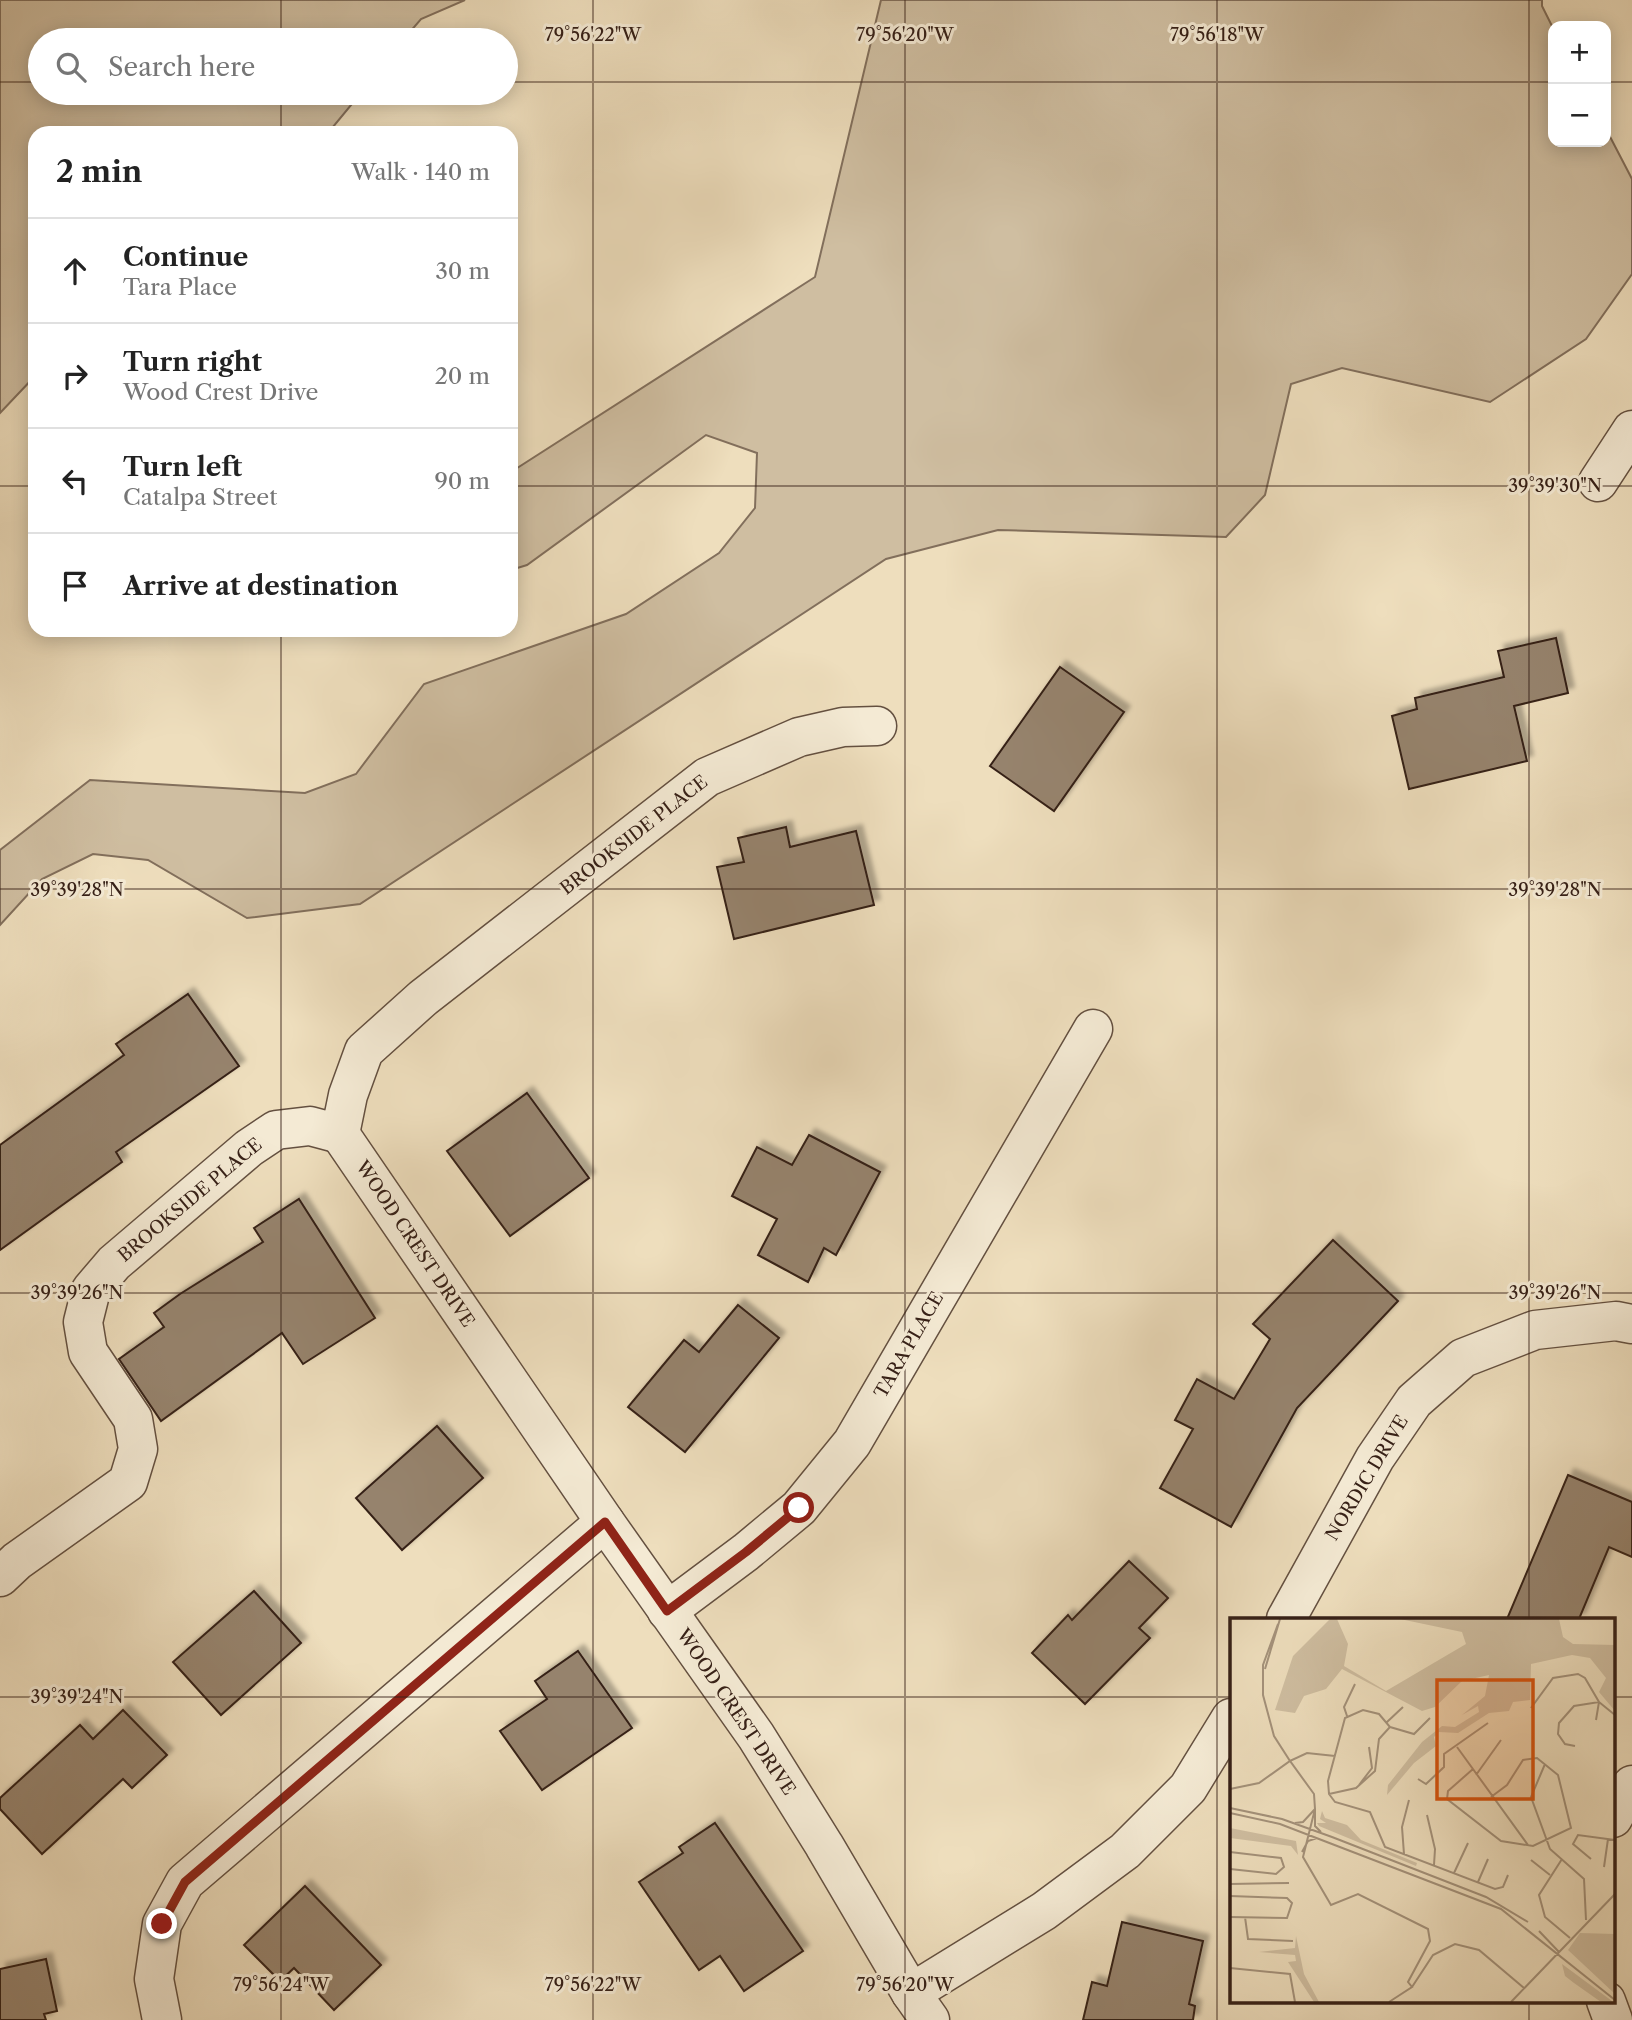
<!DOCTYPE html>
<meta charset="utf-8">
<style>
body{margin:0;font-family:"Libre Caslon Text",serif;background:#f2f2f2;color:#222}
.controls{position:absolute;right:21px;top:21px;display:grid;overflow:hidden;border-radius:14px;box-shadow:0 4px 18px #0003}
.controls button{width:63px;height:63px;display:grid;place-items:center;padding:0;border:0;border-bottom:2px solid #e0e0e0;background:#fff;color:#222;font:35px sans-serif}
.stop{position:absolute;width:21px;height:21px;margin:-16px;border:5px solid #8f2418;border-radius:50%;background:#fff}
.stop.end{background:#8f2418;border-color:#fff;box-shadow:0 2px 7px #0008}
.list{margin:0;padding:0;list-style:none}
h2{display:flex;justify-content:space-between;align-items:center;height:91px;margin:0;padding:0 28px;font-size:30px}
h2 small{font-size:23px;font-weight:400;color:#767676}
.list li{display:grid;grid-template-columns:46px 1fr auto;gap:21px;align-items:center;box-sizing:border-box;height:105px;padding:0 28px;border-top:2px solid #e0e0e0}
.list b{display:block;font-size:26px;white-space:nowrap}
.list p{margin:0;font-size:23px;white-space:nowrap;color:#767676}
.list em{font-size:23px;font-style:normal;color:#767676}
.icon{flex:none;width:38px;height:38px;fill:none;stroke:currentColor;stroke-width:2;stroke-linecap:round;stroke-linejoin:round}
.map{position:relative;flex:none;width:1632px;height:2020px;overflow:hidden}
.search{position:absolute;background:#fff;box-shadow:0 4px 18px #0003;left:28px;top:28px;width:490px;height:77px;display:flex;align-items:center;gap:18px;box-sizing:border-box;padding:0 24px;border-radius:38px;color:#767676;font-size:26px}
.panel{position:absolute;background:#fff;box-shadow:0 4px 18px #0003;left:28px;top:126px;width:490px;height:511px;border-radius:21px}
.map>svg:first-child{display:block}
</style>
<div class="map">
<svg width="1632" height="2020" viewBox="0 0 1632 2020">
<defs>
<filter id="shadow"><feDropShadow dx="6" dy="-6" stdDeviation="2" flood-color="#0004"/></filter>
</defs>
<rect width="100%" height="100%" fill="#eedebd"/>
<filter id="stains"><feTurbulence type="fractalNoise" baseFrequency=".00286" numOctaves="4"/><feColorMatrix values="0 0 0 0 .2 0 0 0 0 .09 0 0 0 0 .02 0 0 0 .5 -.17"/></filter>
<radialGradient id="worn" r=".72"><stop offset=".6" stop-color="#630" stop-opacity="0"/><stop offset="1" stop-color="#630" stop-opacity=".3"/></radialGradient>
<g fill="#cfbea1" stroke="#826f5c" stroke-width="2">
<path d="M 0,0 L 465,0 L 421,19 L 403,40 L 40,40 L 40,93 L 361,93 L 328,133 L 35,133 L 35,376 L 0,413 Z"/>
<path d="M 881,0 L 1542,0 L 1542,6 L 1553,28 L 1553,142 L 1606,142 L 1606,129 L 1632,179 L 1632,274 L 1586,339 L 1490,402 L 1342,368 L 1291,384 L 1265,495 L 1226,537 L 998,530 L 886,559 L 360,904 L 247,918 L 148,860 L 93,854 L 42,879 L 0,925 L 0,850 L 90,780 L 305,793 L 356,774 L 424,684 L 626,614 L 719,553 L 755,508 L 757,453 L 706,435 L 527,565 L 511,570 L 511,472 L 815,277 Z"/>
</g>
<g fill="#96836d" stroke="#362017" stroke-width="2" filter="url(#shadow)">
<path d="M 1556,638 L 1568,693 L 1514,706 L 1527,761 L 1409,789 L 1392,716 L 1417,709 L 1415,698 L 1504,677 L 1498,651 Z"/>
<path d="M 1060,667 L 1124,712 L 1054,811 L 990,766 Z"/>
<path d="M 786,827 L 790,847 L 856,831 L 874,905 L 734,939 L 717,867 L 744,862 L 738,838 Z"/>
<path d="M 188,994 L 239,1066 L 116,1152 L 122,1162 L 0,1250 L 0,1145 L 124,1055 L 116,1044 Z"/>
<path d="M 527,1093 L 589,1178 L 510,1236 L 447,1151 Z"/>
<path d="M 809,1135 L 880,1172 L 836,1255 L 824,1248 L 808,1282 L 758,1255 L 777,1219 L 732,1196 L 757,1147 L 792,1165 Z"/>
<path d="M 299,1199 L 375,1318 L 303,1364 L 282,1333 L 161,1421 L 119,1359 L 164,1327 L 154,1313 L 180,1294 L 263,1242 L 254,1228 Z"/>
<path d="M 1333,1240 L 1398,1301 L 1297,1408 L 1231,1527 L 1160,1488 L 1193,1429 L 1175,1420 L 1197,1379 L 1234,1399 L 1270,1339 L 1253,1324 Z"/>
<path d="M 738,1305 L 779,1338 L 685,1452 L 628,1407 L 684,1340 L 699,1352 Z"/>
<path d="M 437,1426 L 483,1478 L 402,1550 L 356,1498 Z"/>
<path d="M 1568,1475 L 1632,1502 L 1632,1557 L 1609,1547 L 1579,1619 L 1507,1619 Z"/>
<path d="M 1129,1561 L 1168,1598 L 1139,1628 L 1150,1638 L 1085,1704 L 1032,1653 L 1068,1615 L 1072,1620 Z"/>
<path d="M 254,1591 L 301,1643 L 221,1715 L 173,1662 Z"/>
<path d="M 578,1651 L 632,1728 L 542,1790 L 500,1731 L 547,1699 L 535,1681 Z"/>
<path d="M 123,1710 L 167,1755 L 132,1788 L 123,1779 L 42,1854 L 0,1809 L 0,1798 L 80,1725 L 93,1739 Z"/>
<path d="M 715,1823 L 803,1951 L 744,1991 L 720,1956 L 699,1970 L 639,1882 L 683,1853 L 679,1847 Z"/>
<path d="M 305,1886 L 381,1965 L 334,2010 L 294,1968 L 280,1981 L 244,1945 Z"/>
<path d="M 1122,1922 L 1203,1941 L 1189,2004 L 1195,2006 L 1193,2020 L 1083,2020 L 1092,1982 L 1107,1986 Z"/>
<path d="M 46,1959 L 57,2011 L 44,2014 L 46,2020 L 0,2020 L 0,1969 Z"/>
</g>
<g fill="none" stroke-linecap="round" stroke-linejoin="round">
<defs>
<g id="minor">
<path d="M 1598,482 L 1632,430"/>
<path d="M 340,1134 L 605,1522 L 756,1736 L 824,1845 L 911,1993 L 930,2020"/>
<path d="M 0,1577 L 17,1561 L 128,1482 L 138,1449 L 133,1419 L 88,1352 L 83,1322 L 91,1290 L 114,1263 L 249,1148 L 276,1130 L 310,1126 L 340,1134 L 348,1095 L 364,1051 L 423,998 L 707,777 L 799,737 L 843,727 L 877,726"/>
<path d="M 667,1611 L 746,1552 L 799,1508 L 852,1443 L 1093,1029"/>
<path d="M 1286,1619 L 1375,1458 L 1414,1401 L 1463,1358 L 1535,1330 L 1616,1321 L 1632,1324"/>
<path d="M 1613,1818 L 1632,1785"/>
<path d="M 911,1993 L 1044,1911 L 1125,1851 L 1188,1788 L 1231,1718"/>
<path d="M 1606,2001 L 1613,2020"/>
<path d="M 162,2020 L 154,1979 L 162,1924 L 185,1882 L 605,1522"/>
</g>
</defs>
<use href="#minor" stroke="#645040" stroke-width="41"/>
<use href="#minor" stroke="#f4ead4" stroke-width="38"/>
</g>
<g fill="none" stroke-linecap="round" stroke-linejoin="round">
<path stroke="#8f2418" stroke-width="9" d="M 162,1924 L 185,1882 L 605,1522 L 667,1611 L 746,1552 L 799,1508"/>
</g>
<path fill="none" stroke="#362017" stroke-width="2" stroke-opacity="0.45" d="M 281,0 L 281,40M 593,0 L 593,2020M 905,0 L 905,2020M 1217,0 L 1217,2020M 1529,0 L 1529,1619M 0,82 L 40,82M 506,82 L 1553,82M 1606,82 L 1632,82M 281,93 L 281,133M 0,486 L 35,486M 511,486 L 1632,486M 281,630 L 281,2020M 0,889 L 1632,889M 0,1293 L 1632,1293M 0,1697 L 1231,1697M 1613,1697 L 1632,1697M 1529,2001 L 1529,2020"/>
<g text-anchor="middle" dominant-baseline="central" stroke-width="6" stroke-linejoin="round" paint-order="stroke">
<g font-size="18" fill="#362017" stroke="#f4ead4">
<text transform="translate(634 835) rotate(-38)">BROOKSIDE PLACE</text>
<text transform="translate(190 1200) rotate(-40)">BROOKSIDE PLACE</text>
<text transform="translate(415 1244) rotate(56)">WOOD CREST DRIVE</text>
<text transform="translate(909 1345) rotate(-60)">TARA PLACE</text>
<text transform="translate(1367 1478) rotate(-59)">NORDIC DRIVE</text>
<text transform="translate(736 1712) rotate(56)">WOOD CREST DRIVE</text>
</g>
</g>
<g transform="translate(1230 1618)">
<rect width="385" height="385" fill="#eedebd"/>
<path d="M 100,1 L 107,1 L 118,26 L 114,48 L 156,73 L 236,26 L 232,14 L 170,1 L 329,1 L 333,19 L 343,26 L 385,27 L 385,93 L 369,74 L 376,60 L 360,40 L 342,37 L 301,46 L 300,82 L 283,84 L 279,93 L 259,95 L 228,115 L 209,114 L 204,119 L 206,128 L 184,145 L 157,177 L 158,167 L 192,124 L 212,108 L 225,109 L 249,94 L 248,88 L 232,97 L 255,78 L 259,57 L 232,63 L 205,89 L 192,93 L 112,51 L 96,71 L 74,78 L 65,95 L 45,92 L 63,38 ZM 92,193 L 95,200 L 117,207 L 131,222 L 187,245 L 186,248 L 89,208 L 87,205 L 96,205 L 90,201 ZM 0,210 L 66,223 L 68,237 L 61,228 L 0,220 ZM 350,315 L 385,316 L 385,376 L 338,332 ZM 66,318 L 74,356 L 89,384 L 84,384 L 58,344 L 66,343 L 65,337 L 29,334 L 65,330 ZM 332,346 L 382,383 L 383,384 L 371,384 L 344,365 L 335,358 Z" fill="#cfbea1"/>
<path fill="none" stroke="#a4927b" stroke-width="2" d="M 48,6 L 33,47 L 33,77 L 44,118 L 60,143 L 77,135 L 105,138M 35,51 L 50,1M 301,90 L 323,60 L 348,56 L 355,60 L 369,84 L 366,102M 117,98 L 114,89 L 125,66M 157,104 L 173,89M 160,109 L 184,116 L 200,100M 345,128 L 335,126 L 328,116 L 329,105 L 344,88 L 369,84 L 385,97M 227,129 L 298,227M 315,146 L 301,179 L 320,231 L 354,261 L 356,302M 243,151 L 218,173 L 217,181 L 271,223 L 303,228 L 341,210 L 328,157 L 307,140 L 293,142 L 277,167 L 261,179M 246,157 L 271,122M 188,161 L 196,166 L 214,149 L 214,136 L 258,105M 129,167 L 142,150 L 139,129M 0,171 L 29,165 L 60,143 L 84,176 L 85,191 L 73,239 L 101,287 L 128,276 L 198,311 L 200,323 L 178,364 L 182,369 L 159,384M 99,176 L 126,170 L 145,153 L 149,121 L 160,109 L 149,96 L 133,92 L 115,100 L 98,163 L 99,176 L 105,184 L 140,194 L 155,229 L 265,271 L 273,269 L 278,257M 0,190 L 52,201 L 102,219 L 256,279 L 298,304M 85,191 L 85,208 L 91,214M 0,195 L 50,206 L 271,291 L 385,382M 197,197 L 205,231 L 204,247M 65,205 L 73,204 L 85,191M 0,234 L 51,240 L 54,249 L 46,256 L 0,251M 72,234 L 78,223 L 87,220M 174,236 L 172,209 L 179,182M 332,241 L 309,277 L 315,299 L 340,320M 361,241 L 343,226 L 348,217 L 385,222M 301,242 L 320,257M 374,249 L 378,221M 224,255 L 238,225M 248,264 L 258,241M 0,266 L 59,265M 0,278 L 57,280 L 62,285 L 57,300 L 0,299M 15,299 L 18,321 L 63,323M 309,313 L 329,334M 0,350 L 60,356 L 65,384M 182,369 L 203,337 L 225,326 L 249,332 L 294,370M 0,375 L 0,351M 281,384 L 385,276"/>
<path fill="#d6530d" fill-opacity="0.15" stroke="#d6530d" stroke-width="3.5" d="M 207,62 L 303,62 L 303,181 L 207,181 Z"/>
<rect width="385" height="385" fill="none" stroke="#362017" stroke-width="3.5"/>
</g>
<g font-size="18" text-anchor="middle" fill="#362017" stroke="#f4ead4" stroke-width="6" stroke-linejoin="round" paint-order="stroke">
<text x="593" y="41">79°56'22"W</text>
<text x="905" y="41">79°56'20"W</text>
<text x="1217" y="41">79°56'18"W</text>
<text x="1555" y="492">39°39'30"N</text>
<text x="77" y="896">39°39'28"N</text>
<text x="1555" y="896">39°39'28"N</text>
<text x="77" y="1299">39°39'26"N</text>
<text x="1555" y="1299">39°39'26"N</text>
<text x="77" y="1703">39°39'24"N</text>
<text x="281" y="1991">79°56'24"W</text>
<text x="593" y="1991">79°56'22"W</text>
<text x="905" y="1991">79°56'20"W</text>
</g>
<rect width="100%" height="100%" filter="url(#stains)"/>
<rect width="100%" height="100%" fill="url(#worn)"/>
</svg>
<div class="controls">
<button>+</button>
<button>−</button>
</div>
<div class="stop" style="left:799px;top:1508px"></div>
<div class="stop end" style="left:162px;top:1924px"></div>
<div class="search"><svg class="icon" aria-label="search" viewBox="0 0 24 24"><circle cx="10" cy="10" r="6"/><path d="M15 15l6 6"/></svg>Search here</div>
<section class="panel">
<h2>2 min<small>Walk · 140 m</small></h2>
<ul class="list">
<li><svg class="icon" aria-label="ahead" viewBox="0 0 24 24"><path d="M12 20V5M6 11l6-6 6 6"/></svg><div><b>Continue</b><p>Tara Place</p></div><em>30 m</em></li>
<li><svg class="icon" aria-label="right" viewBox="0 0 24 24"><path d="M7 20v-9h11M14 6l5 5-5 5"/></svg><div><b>Turn right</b><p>Wood Crest Drive</p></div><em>20 m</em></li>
<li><svg class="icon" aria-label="left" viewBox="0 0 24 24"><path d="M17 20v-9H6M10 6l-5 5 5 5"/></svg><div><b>Turn left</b><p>Catalpa Street</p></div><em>90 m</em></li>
<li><svg class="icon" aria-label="arrive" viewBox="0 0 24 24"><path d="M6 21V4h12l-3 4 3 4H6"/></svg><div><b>Arrive at destination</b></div></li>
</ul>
</section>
</div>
